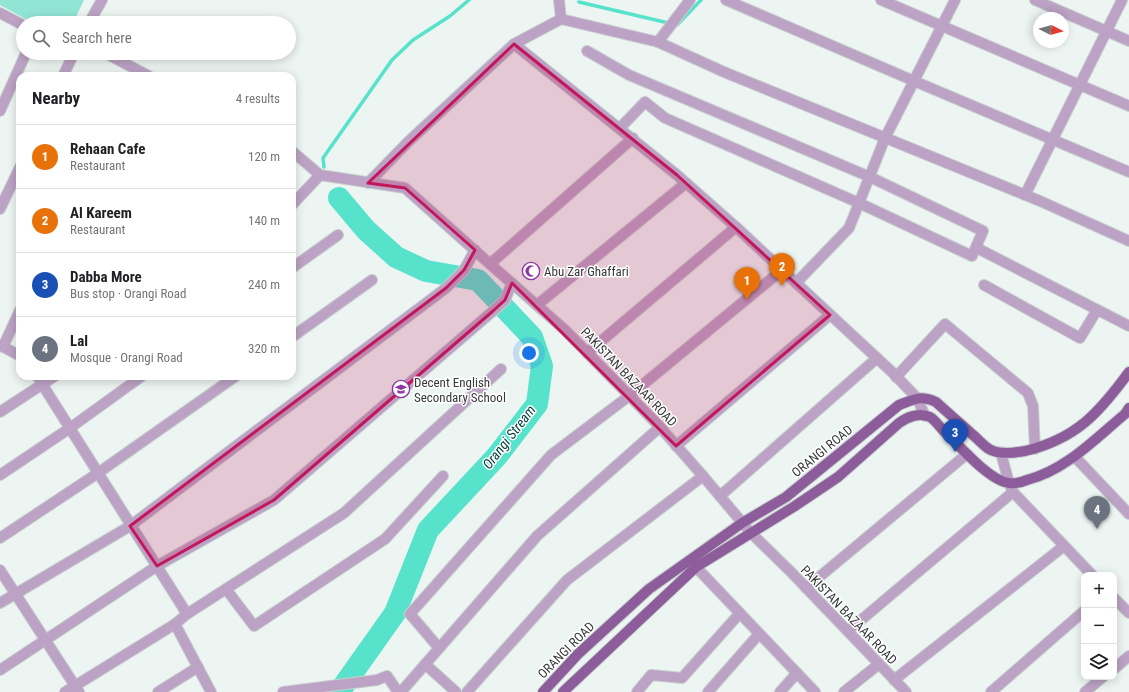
<!DOCTYPE html>
<meta charset="utf-8">
<style>
body{margin:0;font-family:"Roboto Condensed",sans-serif;background:#f2f2f2;color:#202124}
.controls{position:absolute;right:12px;bottom:12px;display:grid;overflow:hidden;border-radius:8px;box-shadow:0 2px 10px #0003}
.controls button{width:36px;height:36px;display:grid;place-items:center;padding:0;border:0;border-bottom:1px solid #e0e0e0;background:#fff;color:#202124;font:20px sans-serif}
.compass{position:absolute;left:1033px;top:12px;width:36px;height:36px;border-radius:50%;background:#fff;box-shadow:0 2px 10px #0003;rotate:96deg}
.you{position:absolute;left:529px;top:353px;width:14px;height:14px;margin:-10px;border:3px solid #fff;border-radius:50%;background:#1a73e8;box-shadow:0 0 0 6px #1a73e833}
.badge{display:grid;place-items:center;width:26px;height:26px;border-radius:50%;background:#1a73e8;color:#fff;font-size:13px;font-weight:700}
.pin{position:absolute;translate:-50% -33px;filter:drop-shadow(0 1px 2px #0008)}
.pin::after{content:'';position:absolute;top:21px;width:14px;height:12px;background:inherit;clip-path:polygon(0 0,100% 0,50% 100%)}
.list{margin:0;padding:0;list-style:none}
h2{display:flex;justify-content:space-between;align-items:center;height:52px;margin:0;padding:0 16px;font-size:17px}
h2 small{font-size:13px;font-weight:400;color:#757577}
.list li{display:grid;grid-template-columns:26px 1fr auto;gap:12px;align-items:center;box-sizing:border-box;height:64px;padding:0 16px;border-top:1px solid #e0e0e0}
.list b{display:block;font-size:15px;white-space:nowrap}
.list p{margin:0;font-size:13px;white-space:nowrap;color:#757577}
.list em{font-size:13px;font-style:normal;color:#757577}
.icon{flex:none;width:22px;height:22px;fill:none;stroke:currentColor;stroke-width:2;stroke-linecap:round;stroke-linejoin:round}
.map{position:relative;flex:none;width:1129px;height:692px;overflow:hidden}
.search{position:absolute;background:#fff;box-shadow:0 2px 10px #0003;left:16px;top:16px;width:280px;height:44px;display:flex;align-items:center;gap:10px;box-sizing:border-box;padding:0 14px;border-radius:22px;color:#757577;font-size:15px}
.panel{position:absolute;background:#fff;box-shadow:0 2px 10px #0003;left:16px;top:72px;width:280px;height:308px;border-radius:12px}
.map>svg:first-child{display:block}
</style>
<div class="map">
<svg width="1129" height="692" viewBox="0 0 1129 692">
<rect width="100%" height="100%" fill="#edf5f3"/>
<path fill="#92e5d5" d="M 0,0 L 84,0 L 75,19 L 71,23 L 33,23 L 0,5 Z"/>
<g fill="none" stroke-linecap="round" stroke-linejoin="round">
<g stroke="#57e2cc" stroke-width="3.5">
<path d="M 579,2 L 677,25 L 701,0"/>
<path d="M 324,167 L 323,158 L 392,60 L 413,40 L 450,16 L 469,0"/>
</g>
<path stroke="#57e2cc" stroke-width="22" d="M 339,692 L 395,613 L 428,530 L 497,456 L 537,404 L 542,366 L 532,337 L 478,280 L 426,271 L 396,257 L 366,230 L 339,198"/>
<defs>
<g id="minor">
<path d="M 559,0 L 561,19"/>
<path d="M 726,0 L 914,81 L 1129,172"/>
<path d="M 881,0 L 1129,106"/>
<path d="M 1035,0 L 1129,41"/>
<path d="M 0,13 L 23,25"/>
<path d="M 89,23 L 102,0"/>
<path d="M 658,42 L 690,0"/>
<path d="M 514,44 L 677,175 L 736,227 L 893,373 L 917,398 L 925,416"/>
<path d="M 587,51 L 629,75 L 870,177 L 983,231 L 972,256 L 859,203 L 665,118 L 645,102 L 620,128"/>
<path d="M 105,53 L 149,76"/>
<path d="M 63,76 L 74,53"/>
<path d="M 0,111 L 26,53"/>
<path d="M 292,151 L 320,175"/>
<path d="M 320,175 L 405,188 L 490,264 L 565,330 L 660,427 L 703,476 L 751,533 L 792,573 L 906,692"/>
<path d="M 368,183 L 409,141 L 514,44 L 561,19 L 658,42 L 724,72 L 1040,201 L 1129,241"/>
<path d="M 1025,195 L 1122,0"/>
<path d="M 292,205 L 320,175"/>
<path d="M 0,209 L 20,167"/>
<path d="M 977,248 L 1129,326"/>
<path d="M 490,264 L 633,138"/>
<path d="M 292,268 L 338,235"/>
<path d="M 796,283 L 849,228 L 885,138 L 955,0"/>
<path d="M 984,285 L 1080,338 L 1097,310"/>
<path d="M 537,305 L 686,183"/>
<path d="M 292,337 L 372,280"/>
<path d="M 0,345 L 20,356"/>
<path d="M 3,347 L 20,310"/>
<path d="M 587,353 L 736,227"/>
<path d="M 37,376 L 187,614 L 175,624 L 211,692"/>
<path d="M 896,377 L 945,324 L 1028,393 L 1033,406 L 1035,449"/>
<path d="M 0,412 L 55,376"/>
<path d="M 676,446 L 830,315"/>
<path d="M 1001,453 L 1009,483 L 1013,492 L 1092,575"/>
<path d="M 1075,457 L 1129,514"/>
<path d="M 0,475 L 70,428 L 142,376"/>
<path d="M 720,496 L 877,358"/>
<path d="M 0,538 L 98,473 L 236,376"/>
<path d="M 696,567 L 815,692"/>
<path d="M 0,570 L 79,692"/>
<path d="M 806,588 L 967,454"/>
<path d="M 226,589 L 254,626 L 385,539 L 443,476"/>
<path d="M 1114,598 L 1129,613"/>
<path d="M 0,603 L 130,526 L 446,288 L 464,270 L 475,250"/>
<path d="M 187,614 L 344,513 L 501,369"/>
<path d="M 848,631 L 1013,492"/>
<path d="M 439,648 L 410,614 L 551,455 L 629,396 L 782,270"/>
<path d="M 425,664 L 456,692"/>
<path d="M 1114,669 L 1129,656"/>
<path d="M 0,670 L 157,566 L 274,500 L 493,311 L 505,300 L 512,283"/>
<path d="M 894,680 L 1064,546"/>
<path d="M 65,692 L 175,624"/>
<path d="M 158,692 L 198,667"/>
<path d="M 283,692 L 377,680 L 387,676 L 398,692"/>
<path d="M 401,692 L 537,536 L 660,427"/>
<path d="M 467,692 L 567,580 L 703,476"/>
<path d="M 637,692 L 651,675 L 682,678 L 740,613"/>
<path d="M 708,692 L 759,634"/>
<path d="M 780,692 L 797,673"/>
<path d="M 844,692 L 879,664"/>
<path d="M 991,692 L 1084,611"/>
<path d="M 1085,692 L 1103,677"/>
</g>
<g id="major">
<path d="M 543,692 L 578,654 L 649,589 L 742,523 L 786,497 L 899,405 C 915,399 920,395 936,402 C 948,413 961,424 973,435 C 978,439 983,445 989,449 C 999,455 1014,453 1025,451 C 1076,439 1099,413 1129,372"/>
<path d="M 563,692 L 696,567 L 795,506 L 838,477 L 899,423 C 907,417 920,412 930,417 C 935,420 939,426 943,430 C 958,444 989,481 1009,483 C 1015,484 1022,482 1027,480 C 1066,470 1095,439 1125,414 L 1129,408"/>
</g>
</defs>
<use href="#minor" stroke="#c8cfce" stroke-width="12"/>
<use href="#major" stroke="#c8cfce" stroke-width="12"/>
<use href="#minor" stroke="#bca2c4" stroke-width="10"/>
<use href="#major" stroke="#8c5d9a" stroke-width="10"/>
</g>
<path fill="#c2185b" fill-opacity="0.2" stroke="#c2185b" stroke-width="3" stroke-linejoin="round" d="M 514,44 L 677,175 L 830,315 L 676,446 L 512,283 L 505,300 L 493,311 L 274,500 L 157,566 L 130,526 L 446,288 L 464,270 L 475,250 L 405,188 L 368,183 Z"/>
<defs>
<symbol id="mosque-ring" viewBox="-11 -11 22 22"><circle r="9.5" fill="#fff" stroke="#8c37a4" stroke-width="1.5"/><path d="M3.5-4.9A6 6 0 1 0 3.5 4.9A5 5 0 1 1 3.5-4.9Z" fill="#8c37a4"/></symbol>
<symbol id="school-ring" viewBox="-11 -11 22 22"><circle r="9.5" fill="#fff" stroke="#8c37a4" stroke-width="1.5"/><path d="M0-5L7-2L0 1L-7-2ZM-4 1L0 2.5L4 1V4Q0 6-4 4Z" fill="#8c37a4"/></symbol>
</defs>
<g fill-rule="evenodd">
<use href="#mosque-ring" x="521" y="261" width="20" height="20"/>
<use href="#school-ring" x="391" y="379" width="20" height="20"/>
</g>
<g text-anchor="middle" dominant-baseline="central" stroke-width="3" stroke-linejoin="round" paint-order="stroke">
<g font-size="13" fill="#363939" stroke="#fff" text-anchor="start">
<text x="544" y="271">Abu Zar Ghaffari</text>
<text x="414" y="382">Decent English<tspan x="414" dy="15">Secondary School</tspan></text>
</g>
<g font-size="13" fill="#363939" stroke="#fff">
<text transform="translate(629 377) rotate(46)">PAKISTAN BAZAAR ROAD</text>
<text transform="translate(822 451) rotate(-39)">ORANGI ROAD</text>
<text transform="translate(849 615) rotate(46)">PAKISTAN BAZAAR ROAD</text>
<text transform="translate(566 650) rotate(-45)">ORANGI ROAD</text>
</g>
<g font-size="14" font-style="italic" fill="#00433a" stroke="#fff">
<text transform="translate(509 437) rotate(-52)">Orangi Stream</text>
</g>
</g>
</svg>
<div class="controls">
<button>+</button>
<button>−</button>
<button><svg class="icon" aria-label="layers" viewBox="0 0 24 24"><path d="M12 4l9 5-9 5-9-5zM3 14l9 5 9-5"/></svg></button>
</div>
<svg class="compass" viewBox="-18 -18 36 36"><path d="M0-13l5 13h-10z" fill="#e53935"/><path d="M0 13l5-13h-10z" fill="#757577"/></svg>
<div class="you"></div>
<div class="pin badge" style="left:747px;top:300px;background:#e8710a">1</div>
<div class="pin badge" style="left:782px;top:286px;background:#e8710a">2</div>
<div class="pin badge" style="left:955px;top:452px;background:#1a4fb4">3</div>
<div class="pin badge" style="left:1097px;top:529px;background:#6b7280">4</div>
<div class="search"><svg class="icon" aria-label="search" viewBox="0 0 24 24"><circle cx="10" cy="10" r="6"/><path d="M15 15l6 6"/></svg>Search here</div>
<section class="panel">
<h2>Nearby<small>4 results</small></h2>
<ul class="list">
<li><span class="badge" style="background:#e8710a">1</span><div><b>Rehaan Cafe</b><p>Restaurant</p></div><em>120 m</em></li>
<li><span class="badge" style="background:#e8710a">2</span><div><b>Al Kareem</b><p>Restaurant</p></div><em>140 m</em></li>
<li><span class="badge" style="background:#1a4fb4">3</span><div><b>Dabba More</b><p>Bus stop · Orangi Road</p></div><em>240 m</em></li>
<li><span class="badge" style="background:#6b7280">4</span><div><b>Lal</b><p>Mosque · Orangi Road</p></div><em>320 m</em></li>
</ul>
</section>
</div>
